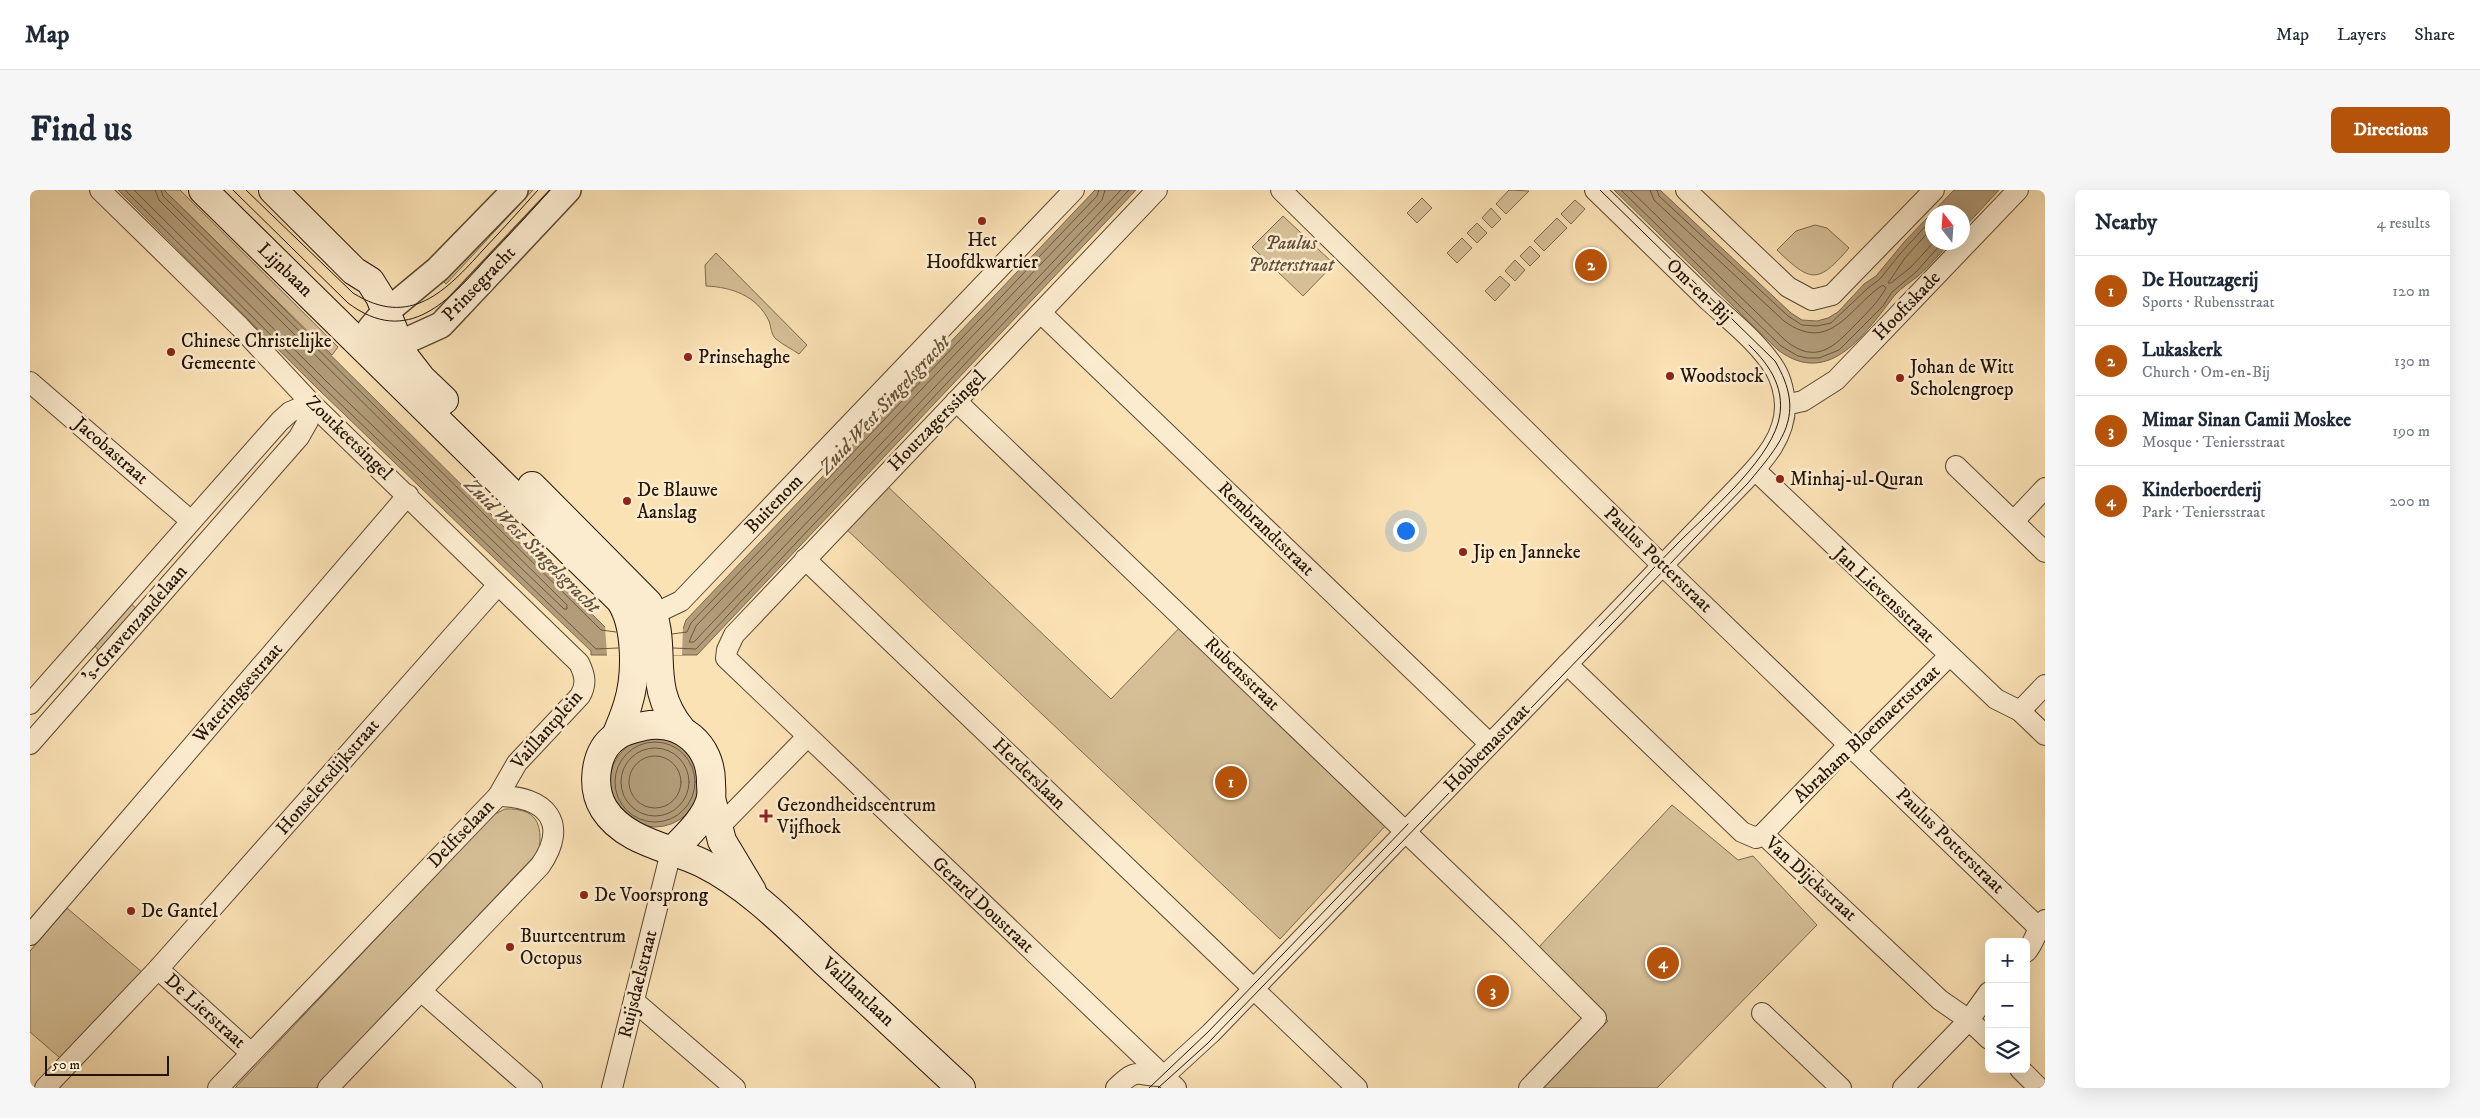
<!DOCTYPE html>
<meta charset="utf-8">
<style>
body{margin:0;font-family:"IM FELL DW Pica",serif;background:#f6f6f7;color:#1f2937}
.controls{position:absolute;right:15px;bottom:15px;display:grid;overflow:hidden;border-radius:8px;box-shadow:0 5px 20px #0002}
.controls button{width:45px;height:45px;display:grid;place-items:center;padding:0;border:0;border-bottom:1px solid #e0e1e3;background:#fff;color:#1f2937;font:25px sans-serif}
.compass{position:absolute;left:1895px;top:15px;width:45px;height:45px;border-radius:50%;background:#fff;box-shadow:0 5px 20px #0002;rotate:343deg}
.scale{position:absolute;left:15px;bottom:12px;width:124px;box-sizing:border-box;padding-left:5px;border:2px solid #231405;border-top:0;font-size:14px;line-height:18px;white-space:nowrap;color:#231405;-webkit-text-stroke:4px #fceccf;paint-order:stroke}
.you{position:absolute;left:1375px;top:340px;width:18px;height:18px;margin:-12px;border:4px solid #fff;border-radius:50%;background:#1a73e8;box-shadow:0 0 0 8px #1a73e833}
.badge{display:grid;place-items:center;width:32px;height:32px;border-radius:50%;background:#b45309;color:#fff;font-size:16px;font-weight:700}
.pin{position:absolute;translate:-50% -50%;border:2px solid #fff;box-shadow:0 1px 5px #0006}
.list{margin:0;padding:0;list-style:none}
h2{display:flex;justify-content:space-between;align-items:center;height:65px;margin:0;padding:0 20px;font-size:21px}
h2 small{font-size:16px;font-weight:400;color:#747a83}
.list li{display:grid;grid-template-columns:32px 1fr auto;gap:15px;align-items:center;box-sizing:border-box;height:70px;padding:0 20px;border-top:1px solid #e0e1e3}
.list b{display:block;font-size:19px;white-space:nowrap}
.list p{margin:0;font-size:16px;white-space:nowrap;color:#747a83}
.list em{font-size:16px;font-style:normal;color:#747a83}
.icon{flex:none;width:28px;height:28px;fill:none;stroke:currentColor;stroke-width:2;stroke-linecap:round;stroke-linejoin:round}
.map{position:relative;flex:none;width:2015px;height:898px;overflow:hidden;border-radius:8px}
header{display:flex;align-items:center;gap:30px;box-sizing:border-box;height:70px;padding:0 25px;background:#fff;border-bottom:1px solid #e0e1e3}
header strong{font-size:24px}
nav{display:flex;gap:28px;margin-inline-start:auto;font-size:18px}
.intro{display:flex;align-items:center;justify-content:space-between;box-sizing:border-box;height:120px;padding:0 30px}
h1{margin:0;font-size:35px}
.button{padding:12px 22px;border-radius:8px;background:#b45309;color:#fff;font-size:18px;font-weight:700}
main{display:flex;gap:30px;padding:0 30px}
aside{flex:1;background:#fff;border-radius:8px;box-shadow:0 5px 20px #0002}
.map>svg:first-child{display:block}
</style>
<header>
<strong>Map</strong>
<nav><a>Map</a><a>Layers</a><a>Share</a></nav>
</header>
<div class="intro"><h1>Find us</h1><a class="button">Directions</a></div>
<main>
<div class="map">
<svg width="2015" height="898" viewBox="0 0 2015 898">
<rect width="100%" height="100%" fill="#fbe2b5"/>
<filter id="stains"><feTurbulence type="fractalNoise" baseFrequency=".004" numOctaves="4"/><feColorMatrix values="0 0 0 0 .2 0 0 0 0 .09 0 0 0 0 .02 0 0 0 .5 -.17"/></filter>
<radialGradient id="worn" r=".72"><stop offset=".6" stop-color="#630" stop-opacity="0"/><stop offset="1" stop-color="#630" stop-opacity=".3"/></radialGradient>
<g fill="#d6bf97" stroke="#7c6a4e">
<path d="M 134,0 L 150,0 L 308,157 L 302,165 Z"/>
<path d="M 496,0 L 503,0 L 416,94 L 412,90 Z"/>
<path d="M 1479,0 L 1499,1 L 1476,24 L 1466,14 Z"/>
<path d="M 1392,8 L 1402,18 L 1387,33 L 1377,23 Z"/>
<path d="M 1545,10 L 1555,19 L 1541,34 L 1531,24 Z"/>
<path d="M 1461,18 L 1471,29 L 1462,38 L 1452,28 Z"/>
<path d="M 1253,26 L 1304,74 L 1273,106 L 1222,57 Z"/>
<path d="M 1527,28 L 1537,38 L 1514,61 L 1504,51 Z"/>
<path d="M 1447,33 L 1457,43 L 1447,53 L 1437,43 Z"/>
<path d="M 1785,35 L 1797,38 L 1819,58 C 1788,94 1781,93 1747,60 L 1766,41 Z"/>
<path d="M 1432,48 L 1442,58 L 1427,73 L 1417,63 Z"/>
<path d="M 1500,56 L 1510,66 L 1500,76 L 1490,66 Z"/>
<path d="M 686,63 L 777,155 L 769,164 C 762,159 753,155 746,149 C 741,145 741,136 739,131 C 727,106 702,97 676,96 L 675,75 Z"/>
<path d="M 1485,70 L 1495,80 L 1485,91 L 1475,81 Z"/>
<path d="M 1470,86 L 1480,95 L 1465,111 L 1455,101 Z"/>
<path d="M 854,293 L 1081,509 L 1156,431 L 1358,633 L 1250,749 L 813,336 Z"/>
<path d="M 99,412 L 109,421 L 71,463 L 62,453 Z"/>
<path d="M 1642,615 L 1708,670 L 1723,666 L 1787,735 L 1627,898 L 1513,898 L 1578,831 L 1508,758 Z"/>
<path d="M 475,619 C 506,618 513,633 509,661 L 286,898 L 205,898 L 463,625 Z"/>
<path d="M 37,718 L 112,782 L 30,868 L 0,842 L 0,761 Z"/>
</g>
<g fill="#b29c79" stroke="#79664b">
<path d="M 88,0 L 134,0 L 575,437 L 653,439 L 656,430 L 1065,0 L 1106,0 L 667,465 L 561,465 L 561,461 L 290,201 Z"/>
<path d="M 1584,0 L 1630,0 L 1761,123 L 1772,130 L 1787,131 L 1798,128 L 1808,122 L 1834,94 L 1846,86 L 1875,51 L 1924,0 L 1969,0 L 1933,39 L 1932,22 L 1902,22 L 1902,52 L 1920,53 C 1910,63 1900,76 1888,86 C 1881,92 1872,97 1865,105 C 1836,142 1800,199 1748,160 Z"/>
<circle cx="625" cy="592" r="45"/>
</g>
<path fill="#fbe2b5" d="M 575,435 L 653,436 L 652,465 L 577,466 Z"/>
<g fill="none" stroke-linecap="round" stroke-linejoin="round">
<g stroke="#6a583f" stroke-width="1">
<path d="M 95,0 L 294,198 L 566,459 L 588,458"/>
<path d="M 104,0 L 298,193 L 534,419 L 537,419 L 537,415 L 129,10 L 125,0"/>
<path d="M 131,0 L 133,6 L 571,440 L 586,442"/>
<path d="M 1075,0 L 1072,10 L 666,436 L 659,452 L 664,452 L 1091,0"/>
<path d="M 1591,0 L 1751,156 L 1768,166 L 1777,168 L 1789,168 L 1809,160 L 1853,116 L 1862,102 L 1886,82 L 1913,52"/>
<path d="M 1600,0 L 1756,151 C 1786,175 1804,157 1826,134 C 1837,123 1848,112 1856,98 L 1853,95 C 1819,117 1801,165 1754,131 L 1624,10 L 1620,0"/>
<path d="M 1627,0 L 1629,6 L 1758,126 L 1772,135 L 1787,136 L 1801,133 L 1838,98 L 1850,89 L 1870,64 L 1902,29"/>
<path d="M 1902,38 L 1875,68 L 1858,93 L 1861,93 L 1881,77 L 1904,52"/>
<path d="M 642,444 L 657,442 L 661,433 L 1067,6 L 1069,0"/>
<path d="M 643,458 L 666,459 L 1099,0"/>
<circle cx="625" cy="592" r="40"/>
<circle cx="625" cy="592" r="34"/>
<circle cx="625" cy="592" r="26"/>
</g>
<defs>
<g id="minor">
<path d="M 70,0 L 210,137 L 281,213 L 549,473 C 555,485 557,494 550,506 L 487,573 L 468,606 L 188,898"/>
<path d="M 1127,0 L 704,445 L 697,460 L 696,468 L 1146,898"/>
<path d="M 1251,0 L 1629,372 L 2008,737"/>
<path d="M 1656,0 L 1758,97 L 1782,110 L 1802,105 L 1904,0"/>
<path d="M 1011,123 L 1460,554"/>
<path d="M 0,192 L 161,331"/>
<path d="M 926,211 L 1479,741 L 1566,828 L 1499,898"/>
<path d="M 1755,215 L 1773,211 L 1806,190 L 1988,0"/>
<path d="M 1926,276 L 2015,362"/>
<path d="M 1725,280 L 1966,509 L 1990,521"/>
<path d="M 1984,331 L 2015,298"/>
<path d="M 775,369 L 1327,898"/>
<path d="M 624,424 L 651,411 L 1044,0"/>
<path d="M 1537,474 L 1712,642 L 1726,648 L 1733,644 L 1812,562 L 1833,553 L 1919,466"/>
<path d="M 2015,495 L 1990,521 L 2015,545"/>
<path d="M 0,514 L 250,231 L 260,222 L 281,213"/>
<path d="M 0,554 L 269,247 L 278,231 L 281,213"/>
<path d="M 687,636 L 696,630 L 777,547"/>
<path d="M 1733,644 L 1910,810 L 1939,830 L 1959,849"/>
<path d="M 0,745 L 378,305"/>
<path d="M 1996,762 C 2005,752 2006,740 2015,730"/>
<path d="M 128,779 L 221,863"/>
<path d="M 391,801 L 502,898"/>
<path d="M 604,811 L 705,898"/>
<path d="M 1732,823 L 1811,898"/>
<path d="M 1990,879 L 2009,898"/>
<path d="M 1134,886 L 1181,843 L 1715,290 C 1735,269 1755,246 1755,216 C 1755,204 1751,189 1745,179 C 1729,153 1702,132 1679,111 C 1641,74 1603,37 1565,0"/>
<path d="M 15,898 L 128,779 L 468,395"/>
<path d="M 298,898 L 510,676 C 540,633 516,606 468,606"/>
<path d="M 582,898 L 641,662"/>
<path d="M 1086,898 C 1109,875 1107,887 1134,886"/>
<path d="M 1873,898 L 1939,830 L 1959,802"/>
</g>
<path id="tertiary" d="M 485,0 L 408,79 L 349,128 L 340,139 L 336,150 L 336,160 L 369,154 L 411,135 L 538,0"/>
<g id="secondary">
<path d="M 173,0 L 590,410 C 607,435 607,485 598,514 C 595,525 590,536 586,546"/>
<path d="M 243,0 L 324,81 L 340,91 L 350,107 L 374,166 L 391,188 L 414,210"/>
<path d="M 502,296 L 618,413 C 640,456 614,494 651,539"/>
<path d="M 681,608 L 692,651 L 722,701"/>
<path d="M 641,662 C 656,646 676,629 681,608 C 682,603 681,597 681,592 C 681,555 651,529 614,536 C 605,538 592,541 585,547 C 564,562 561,598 574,619 C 595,652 639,657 672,673 C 720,697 757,736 795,772 C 841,814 886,856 931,898"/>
</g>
</defs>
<use href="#minor" stroke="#594831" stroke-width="22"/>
<use href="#tertiary" stroke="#594831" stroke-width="28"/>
<use href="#secondary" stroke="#231405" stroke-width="30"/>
<use href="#minor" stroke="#fceccf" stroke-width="20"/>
<use href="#tertiary" stroke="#fceccf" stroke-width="25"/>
<use href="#secondary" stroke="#fceccf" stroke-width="28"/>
<g stroke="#231405" stroke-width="1">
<path d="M 203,0 L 318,113 C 378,158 419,110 458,67 C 479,45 500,23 520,0"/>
<path d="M 216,0 L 323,103 C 380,139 416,101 453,60 C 472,40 490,20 508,0"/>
<path d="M 1569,436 C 1596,409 1621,380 1648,353 C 1678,323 1736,274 1748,233 C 1757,201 1741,176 1719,155"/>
<path d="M 1119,898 L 1178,842 L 1378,634"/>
<path d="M 1128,898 L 1178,853 L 1718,293 C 1752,252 1777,225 1745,171 L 1570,0"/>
</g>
</g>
<g fill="#8f2418" stroke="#fceccf" stroke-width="2">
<circle cx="952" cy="31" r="5"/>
<circle cx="141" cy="162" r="5"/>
<circle cx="658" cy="167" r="5"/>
<circle cx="1640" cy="186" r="5"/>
<circle cx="1870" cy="188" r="5"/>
<circle cx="1750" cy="289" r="5"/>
<circle cx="597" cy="311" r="5"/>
<circle cx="1433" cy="362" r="5"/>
<path d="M733.5 618.5h5v5h5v5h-5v5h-5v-5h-5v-5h5z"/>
<circle cx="554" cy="705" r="5"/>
<circle cx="101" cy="721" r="5"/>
<circle cx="480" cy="757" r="5"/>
</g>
<g text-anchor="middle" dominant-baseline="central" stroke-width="5" stroke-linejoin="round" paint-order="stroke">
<g font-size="19" fill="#231405" stroke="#fceccf" text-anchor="start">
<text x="952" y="50" text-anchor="middle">Het<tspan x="952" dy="22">Hoofdkwartier</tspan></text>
<text x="151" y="151">Chinese Christelijke<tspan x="151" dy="22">Gemeente</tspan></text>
<text x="668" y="167">Prinsehaghe</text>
<text x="1880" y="177">Johan de Witt<tspan x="1880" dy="22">Scholengroep</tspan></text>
<text x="1650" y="186">Woodstock</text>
<text x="1760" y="289">Minhaj-ul-Quran</text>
<text x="607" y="300">De Blauwe<tspan x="607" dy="22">Aanslag</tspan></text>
<text x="1443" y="362">Jip en Janneke</text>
<text x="747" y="615">Gezondheidscentrum<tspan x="747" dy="22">Vijfhoek</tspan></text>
<text x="564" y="705">De Voorsprong</text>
<text x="111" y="721">De Gantel</text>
<text x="490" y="746">Buurtcentrum<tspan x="490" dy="22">Octopus</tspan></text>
</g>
<g font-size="19" font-style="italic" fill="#625038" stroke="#fceccf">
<text x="1261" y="53">Paulus<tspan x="1261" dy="22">Potterstraat</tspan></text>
</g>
<g font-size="19" fill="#231405" stroke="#fceccf">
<text transform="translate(255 80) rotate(44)">Lijnbaan</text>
<text transform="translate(449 94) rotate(-46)">Prinsegracht</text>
<text transform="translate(1669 101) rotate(44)">Om-en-Bij</text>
<text transform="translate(1877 116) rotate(-46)">Hooftskade</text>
<text transform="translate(907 231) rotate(-46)">Houtzagerssingel</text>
<text transform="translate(319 248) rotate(44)">Zoutkeetsingel</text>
<text transform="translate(81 261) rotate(41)">Jacobastraat</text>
<text transform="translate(744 314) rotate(-46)">Buitenom</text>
<text transform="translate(1236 339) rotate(44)">Rembrandtstraat</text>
<text transform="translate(1628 370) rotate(44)">Paulus Potterstraat</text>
<text transform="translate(1854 405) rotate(43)">Jan Lievensstraat</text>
<text transform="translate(105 434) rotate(-49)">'s-Gravenzandelaan</text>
<text transform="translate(1212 484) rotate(44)">Rubensstraat</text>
<text transform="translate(208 503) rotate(-49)">Wateringsestraat</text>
<text transform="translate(517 540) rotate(-49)">Vaillantplein</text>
<text transform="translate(1837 544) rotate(-43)">Abraham Bloemaertstraat</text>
<text transform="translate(1457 558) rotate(-46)">Hobbemastraat</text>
<text transform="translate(999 584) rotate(44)">Herderslaan</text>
<text transform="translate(298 587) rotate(-49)">Honselersdijkstraat</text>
<text transform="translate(431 644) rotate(-46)">Delftselaan</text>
<text transform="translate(1920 651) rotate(44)">Paulus Potterstraat</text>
<text transform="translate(1781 689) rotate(42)">Van Dijckstraat</text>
<text transform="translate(953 715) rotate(43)">Gerard Doustraat</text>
<text transform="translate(608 794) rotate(-76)">Ruijsdaelstraat</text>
<text transform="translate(828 802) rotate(43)">Vaillantlaan</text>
<text transform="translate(175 821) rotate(42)">De Lierstraat</text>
</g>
<g font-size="20" font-style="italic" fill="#635139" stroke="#fceccf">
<text transform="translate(855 215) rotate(-47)">Zuid West Singelsgracht</text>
<text transform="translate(502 356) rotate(45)">Zuid West Singelsgracht</text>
</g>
</g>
<rect width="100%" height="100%" filter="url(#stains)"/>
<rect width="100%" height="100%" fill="url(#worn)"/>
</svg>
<div class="controls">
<button>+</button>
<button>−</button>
<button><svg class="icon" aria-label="layers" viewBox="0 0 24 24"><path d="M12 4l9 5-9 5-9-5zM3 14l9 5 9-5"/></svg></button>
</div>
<svg class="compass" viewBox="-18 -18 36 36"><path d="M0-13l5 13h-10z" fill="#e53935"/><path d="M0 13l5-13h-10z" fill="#747a83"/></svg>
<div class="scale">50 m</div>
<div class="you"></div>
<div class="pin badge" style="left:1201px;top:592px">1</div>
<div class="pin badge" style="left:1561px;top:75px">2</div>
<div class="pin badge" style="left:1463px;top:801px">3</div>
<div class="pin badge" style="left:1633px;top:773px">4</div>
</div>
<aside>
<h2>Nearby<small>4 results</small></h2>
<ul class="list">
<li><span class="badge">1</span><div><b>De Houtzagerij</b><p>Sports · Rubensstraat</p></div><em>120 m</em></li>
<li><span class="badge">2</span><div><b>Lukaskerk</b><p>Church · Om-en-Bij</p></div><em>130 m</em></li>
<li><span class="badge">3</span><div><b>Mimar Sinan Camii Moskee</b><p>Mosque · Teniersstraat</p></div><em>190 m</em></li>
<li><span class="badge">4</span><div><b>Kinderboerderij</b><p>Park · Teniersstraat</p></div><em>200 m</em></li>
</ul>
</aside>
</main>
